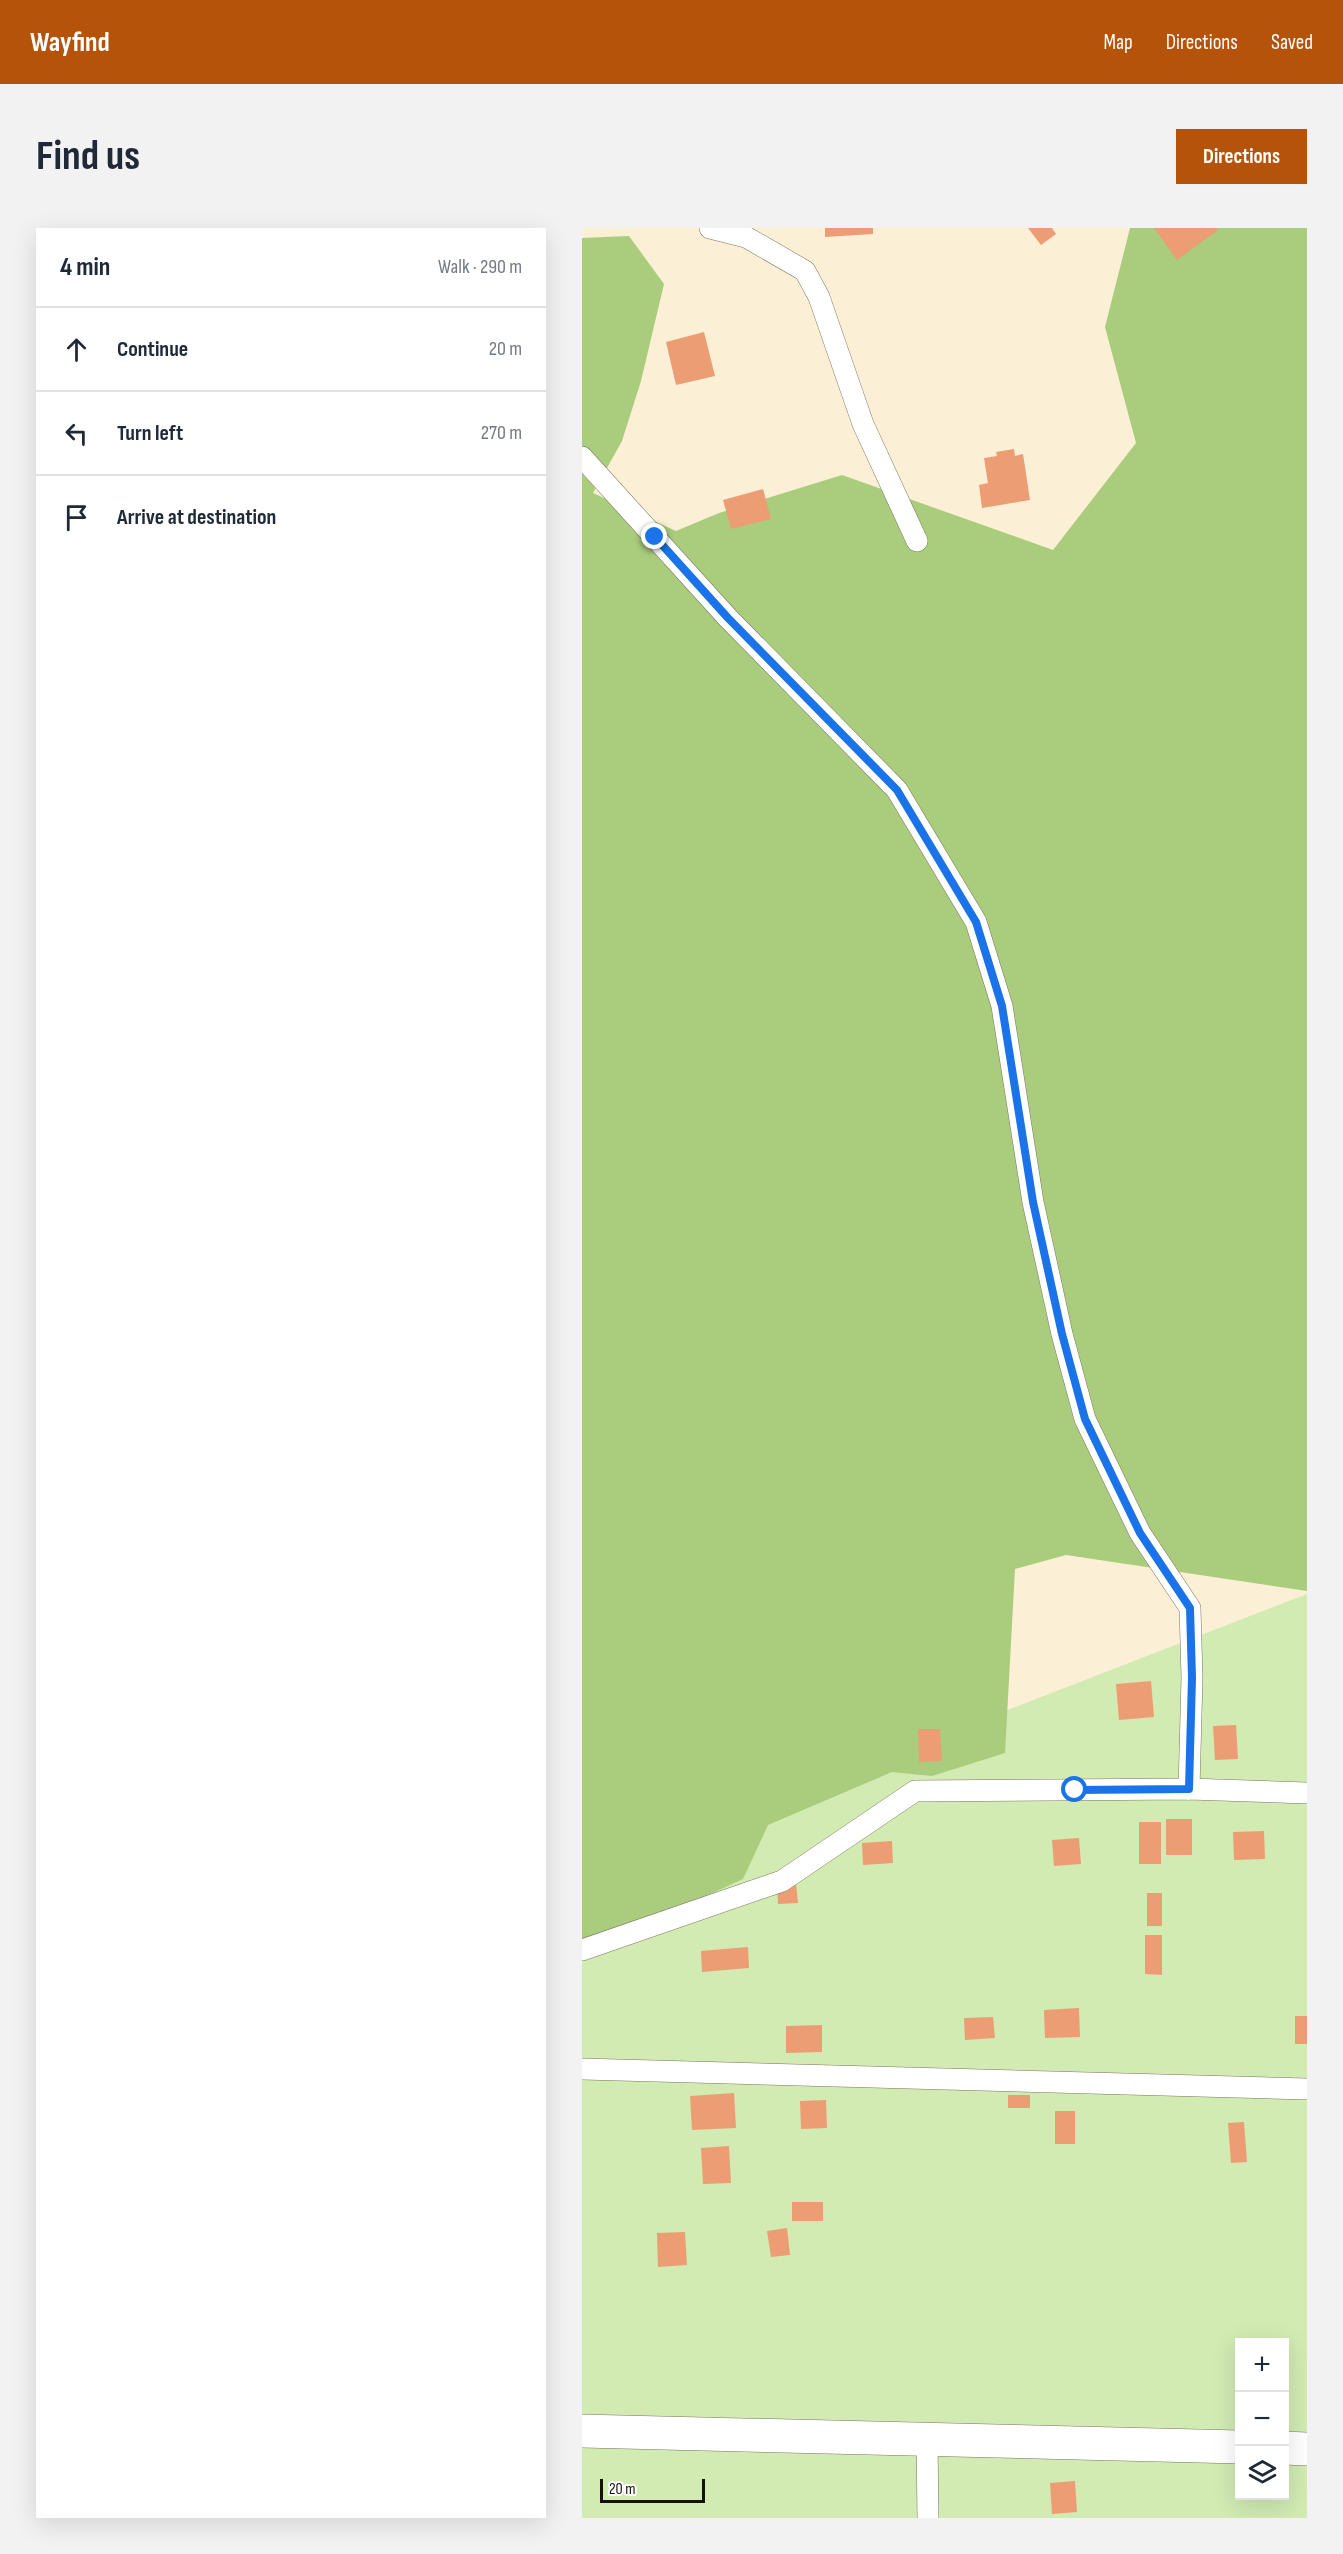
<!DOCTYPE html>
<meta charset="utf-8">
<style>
body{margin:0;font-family:"Sofia Sans Condensed",sans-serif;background:#f2f2f3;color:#1f2937}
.controls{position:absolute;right:18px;bottom:18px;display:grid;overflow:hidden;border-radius:0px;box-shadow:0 6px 24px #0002}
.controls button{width:54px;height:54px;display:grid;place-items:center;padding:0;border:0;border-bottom:2px solid #e0e1e3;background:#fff;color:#1f2937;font:30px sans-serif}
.scale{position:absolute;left:18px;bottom:15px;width:105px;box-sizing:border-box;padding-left:6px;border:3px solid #161209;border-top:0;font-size:16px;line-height:21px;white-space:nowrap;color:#161209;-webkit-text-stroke:4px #fff;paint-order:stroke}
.stop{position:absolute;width:18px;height:18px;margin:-14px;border:4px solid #1a73e8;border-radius:50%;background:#fff}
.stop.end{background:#1a73e8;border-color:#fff;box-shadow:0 2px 6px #0008}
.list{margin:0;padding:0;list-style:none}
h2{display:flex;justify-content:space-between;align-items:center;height:78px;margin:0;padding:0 24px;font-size:26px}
h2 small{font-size:20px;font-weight:400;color:#747a83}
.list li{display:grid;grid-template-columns:39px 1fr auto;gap:18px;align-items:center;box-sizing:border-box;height:84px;padding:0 24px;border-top:2px solid #e0e1e3}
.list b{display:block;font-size:22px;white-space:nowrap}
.list em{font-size:20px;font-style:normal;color:#747a83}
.icon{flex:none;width:33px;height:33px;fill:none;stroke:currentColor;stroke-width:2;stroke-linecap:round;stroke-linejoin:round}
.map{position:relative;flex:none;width:725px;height:2290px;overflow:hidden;border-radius:0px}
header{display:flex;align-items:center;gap:36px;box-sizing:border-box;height:84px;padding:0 30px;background:#b45309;color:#fff}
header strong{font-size:28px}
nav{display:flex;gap:33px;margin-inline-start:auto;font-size:21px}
.intro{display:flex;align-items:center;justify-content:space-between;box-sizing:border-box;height:144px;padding:0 36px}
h1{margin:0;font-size:42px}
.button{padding:15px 27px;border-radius:0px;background:#b45309;color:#fff;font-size:21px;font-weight:700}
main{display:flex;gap:36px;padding:0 36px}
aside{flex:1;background:#fff;border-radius:0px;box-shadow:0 6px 24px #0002}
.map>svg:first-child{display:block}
</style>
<header>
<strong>Wayfind</strong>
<nav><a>Map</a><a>Directions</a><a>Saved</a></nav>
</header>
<div class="intro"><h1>Find us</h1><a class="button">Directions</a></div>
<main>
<aside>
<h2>4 min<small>Walk · 290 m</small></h2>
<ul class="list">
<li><svg class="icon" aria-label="ahead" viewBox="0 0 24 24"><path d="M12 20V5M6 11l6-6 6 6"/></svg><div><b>Continue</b></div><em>20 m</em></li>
<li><svg class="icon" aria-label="left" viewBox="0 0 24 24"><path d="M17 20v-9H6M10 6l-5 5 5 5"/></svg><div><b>Turn left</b></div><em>270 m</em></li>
<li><svg class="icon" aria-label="arrive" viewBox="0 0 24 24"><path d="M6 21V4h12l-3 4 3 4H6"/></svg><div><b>Arrive at destination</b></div></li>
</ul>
</aside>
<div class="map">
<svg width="725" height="2290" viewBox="0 0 725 2290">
<rect width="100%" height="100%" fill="#fbefd6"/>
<path fill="#d1ebb3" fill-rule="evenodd" d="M 725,1366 L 725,2290 L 0,2290 L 0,1647 ZM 658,2114 L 702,2114 L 702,2268 L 658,2268 Z"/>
<path fill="#aacc7d" d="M 548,0 L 725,0 L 725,1363 L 484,1327 L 433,1341 L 423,1525 L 350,1548 L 310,1544 L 186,1597 L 161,1651 L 0,1725 L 0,10 L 47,8 L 82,56 L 59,153 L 40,213 L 11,265 L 94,303 L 137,285 L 260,247 L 471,322 L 554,215 L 523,99 Z"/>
<g fill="#ed9d73">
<path d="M 243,0 L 291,0 L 291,6 L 243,9 Z"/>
<path d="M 446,0 L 470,0 L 474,6 L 459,17 Z"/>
<path d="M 572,0 L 635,0 L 636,2 L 595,32 Z"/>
<path d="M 122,104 L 133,148 L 94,157 L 84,114 Z"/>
<path d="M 432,221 L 433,228 L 441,226 L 448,272 L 400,280 L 397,257 L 406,255 L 402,230 L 415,228 L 414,224 Z"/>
<path d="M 181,261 L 189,291 L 149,301 L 141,272 Z"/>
<path d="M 569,1453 L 572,1489 L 537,1492 L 534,1456 Z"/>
<path d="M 654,1497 L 656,1531 L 633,1532 L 631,1498 Z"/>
<path d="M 336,1501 L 358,1501 L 360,1533 L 337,1534 Z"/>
<rect x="584" y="1591" width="26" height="36"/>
<rect x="557" y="1594" width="22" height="42"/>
<path d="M 682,1603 L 683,1631 L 652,1632 L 651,1604 Z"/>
<path d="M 497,1610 L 499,1636 L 472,1638 L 470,1612 Z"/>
<path d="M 310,1613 L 311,1635 L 281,1637 L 280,1615 Z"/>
<path d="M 214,1656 L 216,1675 L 196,1676 L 195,1657 Z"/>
<rect x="565" y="1665" width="15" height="33"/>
<path d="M 563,1707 L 580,1707 L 580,1747 L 563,1746 Z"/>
<path d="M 166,1719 L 167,1740 L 120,1744 L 119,1723 Z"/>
<path d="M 497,1780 L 498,1809 L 463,1810 L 462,1782 Z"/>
<rect x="713" y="1788" width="12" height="28"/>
<path d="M 411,1789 L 413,1810 L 383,1812 L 382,1790 Z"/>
<path d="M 240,1797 L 240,1824 L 204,1825 L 204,1798 Z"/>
<path d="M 152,1865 L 154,1900 L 110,1902 L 108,1868 Z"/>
<rect x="426" y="1867" width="22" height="13"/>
<path d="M 244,1872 L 245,1900 L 219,1901 L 218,1873 Z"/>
<rect x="473" y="1883" width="20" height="33"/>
<path d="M 662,1894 L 665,1934 L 649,1935 L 646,1895 Z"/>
<path d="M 147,1918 L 149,1955 L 121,1956 L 119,1920 Z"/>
<rect x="210" y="1974" width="31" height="19"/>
<path d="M 205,2000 L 208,2027 L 189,2029 L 185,2003 Z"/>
<path d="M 103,2004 L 105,2037 L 76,2039 L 75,2005 Z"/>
<path d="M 493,2253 L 495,2284 L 470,2286 L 468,2255 Z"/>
</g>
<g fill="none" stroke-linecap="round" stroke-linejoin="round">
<defs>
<g id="lane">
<path d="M 128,0 L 164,9 L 223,43 L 237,69 L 281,196 L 335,313"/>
<path d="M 0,229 L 146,390 L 315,562 L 394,694 L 420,778 L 451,974 L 480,1106 L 503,1191 L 558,1305 L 608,1380 L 610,1450 L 607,1561"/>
<path d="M 0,1722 L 200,1653 L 333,1563 L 607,1561 L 725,1565"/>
<path d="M 0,1841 L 725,1861"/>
<path d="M 345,2211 L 346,2290"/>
</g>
<g id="secondary">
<path d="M 0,2203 L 658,2219"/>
<path d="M 702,2220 L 725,2221"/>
</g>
</defs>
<use href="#lane" stroke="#7e745d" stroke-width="22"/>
<use href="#secondary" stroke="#7e745d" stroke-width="34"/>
<use href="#lane" stroke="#fff" stroke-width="21"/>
<use href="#secondary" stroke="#fff" stroke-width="33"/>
</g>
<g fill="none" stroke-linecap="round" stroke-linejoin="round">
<path stroke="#1a73e8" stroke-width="8" d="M 73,309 L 146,390 L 315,562 L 394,694 L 420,778 L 451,974 L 480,1106 L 503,1191 L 558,1305 L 608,1380 L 610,1450 L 607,1561 L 493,1562"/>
</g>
</svg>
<div class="controls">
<button>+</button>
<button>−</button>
<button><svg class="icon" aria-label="layers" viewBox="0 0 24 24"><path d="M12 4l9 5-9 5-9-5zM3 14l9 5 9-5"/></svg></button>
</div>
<div class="scale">20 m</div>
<div class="stop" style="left:493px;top:1562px"></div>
<div class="stop end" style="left:73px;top:309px"></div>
</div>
</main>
